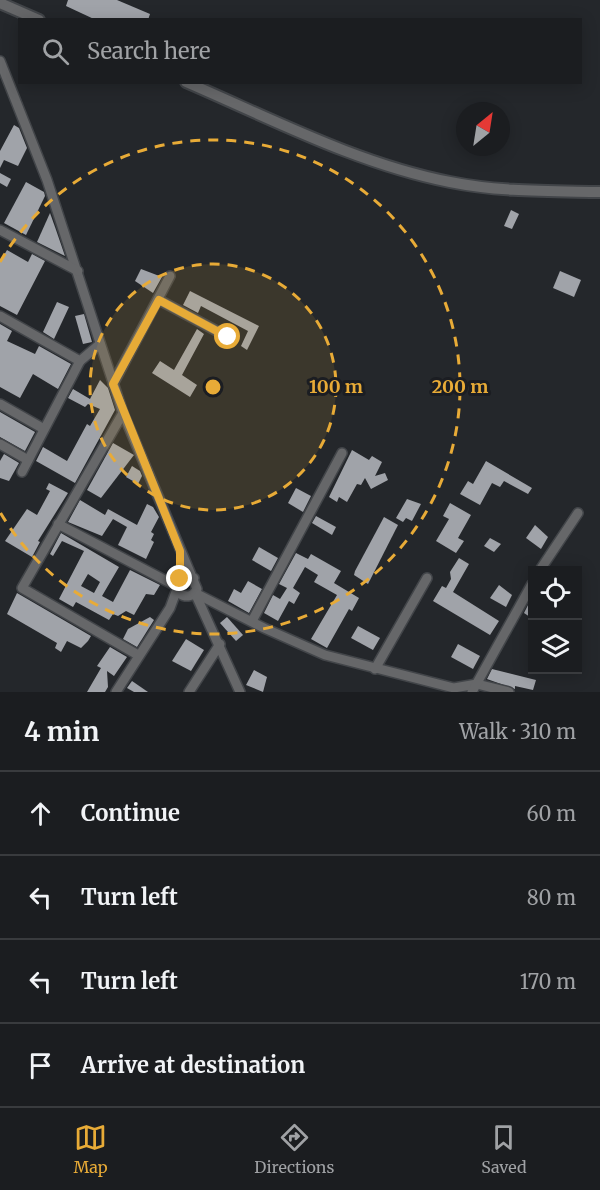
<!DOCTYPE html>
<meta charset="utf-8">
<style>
body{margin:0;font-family:Merriweather,serif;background:#282a2d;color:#f1f3f6}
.controls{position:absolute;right:18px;bottom:18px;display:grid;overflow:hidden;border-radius:0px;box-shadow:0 3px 15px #0003}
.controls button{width:54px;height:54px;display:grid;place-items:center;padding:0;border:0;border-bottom:2px solid #393b3e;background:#1b1d20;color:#f1f3f6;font:30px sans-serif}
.compass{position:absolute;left:456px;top:102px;width:54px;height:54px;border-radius:50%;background:#1b1d20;box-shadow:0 3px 15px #0003;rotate:30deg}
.stop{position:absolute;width:18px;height:18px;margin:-14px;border:4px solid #e8ab37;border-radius:50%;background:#fff}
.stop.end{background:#e8ab37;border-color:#fff;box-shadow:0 2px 6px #0008}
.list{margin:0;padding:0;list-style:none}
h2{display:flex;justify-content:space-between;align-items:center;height:78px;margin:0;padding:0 24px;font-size:26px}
h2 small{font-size:20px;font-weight:400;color:#a0a2a5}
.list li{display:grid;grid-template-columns:39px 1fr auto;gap:18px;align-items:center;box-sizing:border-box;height:84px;padding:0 24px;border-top:2px solid #393b3e}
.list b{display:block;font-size:22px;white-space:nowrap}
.list em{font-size:20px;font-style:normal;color:#a0a2a5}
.icon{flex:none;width:33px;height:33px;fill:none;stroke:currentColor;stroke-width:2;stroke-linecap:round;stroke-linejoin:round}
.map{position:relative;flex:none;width:600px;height:692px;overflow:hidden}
.search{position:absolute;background:#1b1d20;box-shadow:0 3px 15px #0003;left:18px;right:18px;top:18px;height:66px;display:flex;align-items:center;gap:15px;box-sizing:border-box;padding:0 21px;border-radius:0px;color:#a0a2a5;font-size:22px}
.sheet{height:414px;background:#1b1d20}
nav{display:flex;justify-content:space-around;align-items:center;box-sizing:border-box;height:84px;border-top:2px solid #393b3e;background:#1b1d20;font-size:16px;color:#a0a2a5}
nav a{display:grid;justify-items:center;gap:3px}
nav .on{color:#e8ab37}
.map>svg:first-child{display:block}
</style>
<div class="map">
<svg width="600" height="692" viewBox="0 0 600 692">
<rect width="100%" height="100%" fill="#24272b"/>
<g fill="#a0a3a9" fill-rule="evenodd">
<path d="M 68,0 L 117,0 L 150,14 L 148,20 L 96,20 L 66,6 Z"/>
<path d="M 14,125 L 19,128 L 27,148 L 18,166 L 4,160 L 0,168 L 0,151 Z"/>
<path d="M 0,173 L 11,179 L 7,187 L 0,183 Z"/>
<path d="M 26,182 L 44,192 L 45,196 L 26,235 L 4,223 Z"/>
<path d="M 511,210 L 519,214 L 512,229 L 504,226 Z"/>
<path d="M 50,213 L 55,227 L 65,256 L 37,242 Z"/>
<path d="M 7,250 L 28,262 L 32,254 L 45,261 L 17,315 L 0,306 L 0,262 Z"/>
<path d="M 141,269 L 162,277 L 153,293 L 135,281 Z"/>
<path d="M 560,271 L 581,280 L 574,297 L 553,288 Z"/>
<path d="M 190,291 L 259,326 L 247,350 L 241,346 L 248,331 L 201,306 L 198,313 L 183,305 Z"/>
<path d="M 57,302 L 69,307 L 54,339 L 43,332 Z"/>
<path d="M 84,314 L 92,342 L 83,344 L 75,316 Z"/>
<path d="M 0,324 L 12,331 L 7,341 L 35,354 L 39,346 L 71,364 L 58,389 L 33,374 L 20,398 L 0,387 Z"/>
<path d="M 197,329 L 204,334 L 182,375 L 197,385 L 190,397 L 152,373 L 160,361 L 174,370 Z"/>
<path d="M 100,380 L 108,388 L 115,410 L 75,483 L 36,461 L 43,447 L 67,461 L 87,424 L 90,426 L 100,409 L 88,404 L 85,407 L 68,398 L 73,389 L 90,399 Z"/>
<path d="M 0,412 L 35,432 L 25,451 L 0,437 Z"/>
<path d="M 113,443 L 134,455 L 101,498 L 87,490 Z"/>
<path d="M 352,450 L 369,460 L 372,456 L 382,462 L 375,476 L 385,473 L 388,480 L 371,489 L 365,478 L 361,485 L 357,484 L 347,502 L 339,497 L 337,502 L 329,497 Z"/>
<path d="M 4,454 L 19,463 L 9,481 L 0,478 L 0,461 Z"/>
<path d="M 486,461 L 532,488 L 528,494 L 504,481 L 500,487 L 492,483 L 480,505 L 460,494 L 468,481 L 473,484 Z"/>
<path d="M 132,466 L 140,471 L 142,476 L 138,484 L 126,477 Z"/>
<path d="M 49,483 L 68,493 L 38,541 L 40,542 L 32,557 L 5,541 L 27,509 L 37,515 L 50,491 L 46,489 Z"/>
<path d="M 296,488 L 311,496 L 303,512 L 288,503 Z"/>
<path d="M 407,499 L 421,504 L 412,521 L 406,518 L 403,522 L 396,518 Z"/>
<path d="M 80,500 L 105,515 L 108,509 L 137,525 L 147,504 L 153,507 L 159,517 L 151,532 L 154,534 L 151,540 L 154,542 L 146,559 L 118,545 L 127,527 L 113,519 L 102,536 L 68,522 Z"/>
<path d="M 450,503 L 471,515 L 458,538 L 464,541 L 456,553 L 436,541 L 449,519 L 443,516 Z"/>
<path d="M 316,516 L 336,527 L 332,535 L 312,523 Z"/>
<path d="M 384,517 L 398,525 L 368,584 L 354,575 L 355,571 Z"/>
<path d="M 535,525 L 548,537 L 541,549 L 526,538 Z"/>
<path d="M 61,533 L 119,567 L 102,596 L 113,602 L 130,570 L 160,585 L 154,595 L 146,594 L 134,615 L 126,611 L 118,616 L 113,614 L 109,620 L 76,602 L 73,607 L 59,599 L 84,551 L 62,541 L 53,556 L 50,554 ZM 88,574 L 100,582 L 94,593 L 81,586 Z"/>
<path d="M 490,538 L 501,544 L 494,552 L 484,546 Z"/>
<path d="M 259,547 L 278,558 L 271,571 L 252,560 Z"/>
<path d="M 296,553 L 308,559 L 311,554 L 341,571 L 334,583 L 359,598 L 352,611 L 349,609 L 327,648 L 311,639 L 337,595 L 314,582 L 318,575 L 305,567 L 293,588 L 300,593 L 294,604 L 289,601 L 278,621 L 264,613 L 273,595 L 280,599 L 287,588 L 279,584 Z"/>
<path d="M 459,558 L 469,564 L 453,592 L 499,621 L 490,635 L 433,601 L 442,586 L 446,588 L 451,579 L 450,572 Z"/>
<path d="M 248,581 L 262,589 L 249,613 L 228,601 L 234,589 L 241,593 Z"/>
<path d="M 499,585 L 512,595 L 506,607 L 490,598 Z"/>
<path d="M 17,593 L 91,636 L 88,641 L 81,648 L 67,641 L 61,652 L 55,648 L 57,643 L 7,614 Z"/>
<path d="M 532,597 L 532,612 L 530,617 L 524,613 Z"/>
<path d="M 150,617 L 154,620 L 137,647 L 123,639 L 128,629 Z"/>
<path d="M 227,617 L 243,635 L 236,641 L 220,623 Z"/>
<path d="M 358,626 L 380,638 L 373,650 L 351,638 Z"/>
<path d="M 186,639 L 204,650 L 191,671 L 172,661 Z"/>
<path d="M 458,644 L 480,656 L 473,669 L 451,657 Z"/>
<path d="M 110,647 L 127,657 L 114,676 L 107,671 L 108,687 L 105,692 L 87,692 L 101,668 L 97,666 Z"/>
<path d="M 492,669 L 536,680 L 533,690 L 515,686 L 515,689 L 487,679 Z"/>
<path d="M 254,670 L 267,677 L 263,692 L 246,685 Z"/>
<path d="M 132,681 L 148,692 L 134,692 L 127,688 Z"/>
</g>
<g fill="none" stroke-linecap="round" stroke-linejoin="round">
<defs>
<g id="minor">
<path d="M 0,61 L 47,180 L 123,413 L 197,589 C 193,597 186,598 179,593 L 176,586 L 180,578 L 186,575 L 194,578"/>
<path d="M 0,230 L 78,271"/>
<path d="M 159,300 L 228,337"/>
<path d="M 0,316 L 80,361 L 100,344"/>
<path d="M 113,384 L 170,276"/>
<path d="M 0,404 L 44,429"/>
<path d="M 123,413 L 22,588 L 138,655"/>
<path d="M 0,444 L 28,460"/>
<path d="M 22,472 L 80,361"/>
<path d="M 58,524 L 176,586"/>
<path d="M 540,570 L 578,513"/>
<path d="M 195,593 L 264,628 L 325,655 L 454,688 L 477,684 L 509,692"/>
<path d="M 195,593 L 240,692"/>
<path d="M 252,621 L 342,453"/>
<path d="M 375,669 L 427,578"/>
<path d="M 116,692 L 170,608 L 177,589"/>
<path d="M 189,692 L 220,644"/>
<path d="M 472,692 L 532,584"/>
</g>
<g id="tertiary">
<path d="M 0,3 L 39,20"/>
<path d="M 186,82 C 272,119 358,164 450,182 C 499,192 550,191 600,192"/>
</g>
</defs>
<use href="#minor" stroke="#424549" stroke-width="12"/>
<use href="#tertiary" stroke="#424549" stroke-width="14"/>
<use href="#minor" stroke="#666769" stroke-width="9"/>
<use href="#tertiary" stroke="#666769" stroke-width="10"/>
</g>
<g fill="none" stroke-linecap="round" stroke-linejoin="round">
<path stroke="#e8ab37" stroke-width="8" d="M 180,579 L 180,551 L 113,384 L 159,300 L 228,337"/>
</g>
<circle cx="213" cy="387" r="123" fill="#e8ab37" fill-opacity=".12"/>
<g fill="none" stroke="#e8ab37" stroke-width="3" stroke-dasharray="10 8">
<circle cx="213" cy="387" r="123"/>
<path d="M0 262A247 247 0 1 1 0 512"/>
</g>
<circle cx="213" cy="387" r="9" fill="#e8ab37" stroke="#1b1d22" stroke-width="3"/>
<g font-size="18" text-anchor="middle" font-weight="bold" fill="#e8ab37" stroke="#1b1d22" stroke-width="6" stroke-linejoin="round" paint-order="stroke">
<text x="336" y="393">100 m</text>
<text x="460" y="393">200 m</text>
</g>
</svg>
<div class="controls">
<button><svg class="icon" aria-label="locate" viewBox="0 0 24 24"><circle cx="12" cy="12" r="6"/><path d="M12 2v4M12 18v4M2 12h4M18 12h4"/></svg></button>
<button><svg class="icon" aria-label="layers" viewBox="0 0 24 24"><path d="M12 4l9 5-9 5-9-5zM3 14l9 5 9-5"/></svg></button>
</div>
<svg class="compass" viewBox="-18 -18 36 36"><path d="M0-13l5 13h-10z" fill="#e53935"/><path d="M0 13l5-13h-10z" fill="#a0a2a5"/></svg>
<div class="stop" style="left:228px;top:337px"></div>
<div class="stop end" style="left:180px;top:579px"></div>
<div class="search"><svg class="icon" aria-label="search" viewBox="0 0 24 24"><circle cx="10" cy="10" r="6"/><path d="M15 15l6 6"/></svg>Search here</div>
</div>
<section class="sheet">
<h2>4 min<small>Walk · 310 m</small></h2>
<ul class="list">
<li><svg class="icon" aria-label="ahead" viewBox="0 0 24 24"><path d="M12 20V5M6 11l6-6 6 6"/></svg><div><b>Continue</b></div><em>60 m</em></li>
<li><svg class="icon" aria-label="left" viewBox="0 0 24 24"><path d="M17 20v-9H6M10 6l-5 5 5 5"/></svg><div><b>Turn left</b></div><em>80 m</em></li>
<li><svg class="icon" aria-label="left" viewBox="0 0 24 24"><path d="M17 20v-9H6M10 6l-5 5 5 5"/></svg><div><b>Turn left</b></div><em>170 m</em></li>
<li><svg class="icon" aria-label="arrive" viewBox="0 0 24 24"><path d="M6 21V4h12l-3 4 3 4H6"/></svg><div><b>Arrive at destination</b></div></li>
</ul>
</section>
<nav>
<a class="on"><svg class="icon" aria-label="map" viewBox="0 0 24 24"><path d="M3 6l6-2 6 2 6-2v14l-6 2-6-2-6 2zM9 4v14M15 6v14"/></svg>Map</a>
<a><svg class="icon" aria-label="directions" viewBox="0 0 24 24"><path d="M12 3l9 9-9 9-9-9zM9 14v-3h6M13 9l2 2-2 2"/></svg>Directions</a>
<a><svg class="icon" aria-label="saved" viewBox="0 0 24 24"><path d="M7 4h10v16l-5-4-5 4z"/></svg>Saved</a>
</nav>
